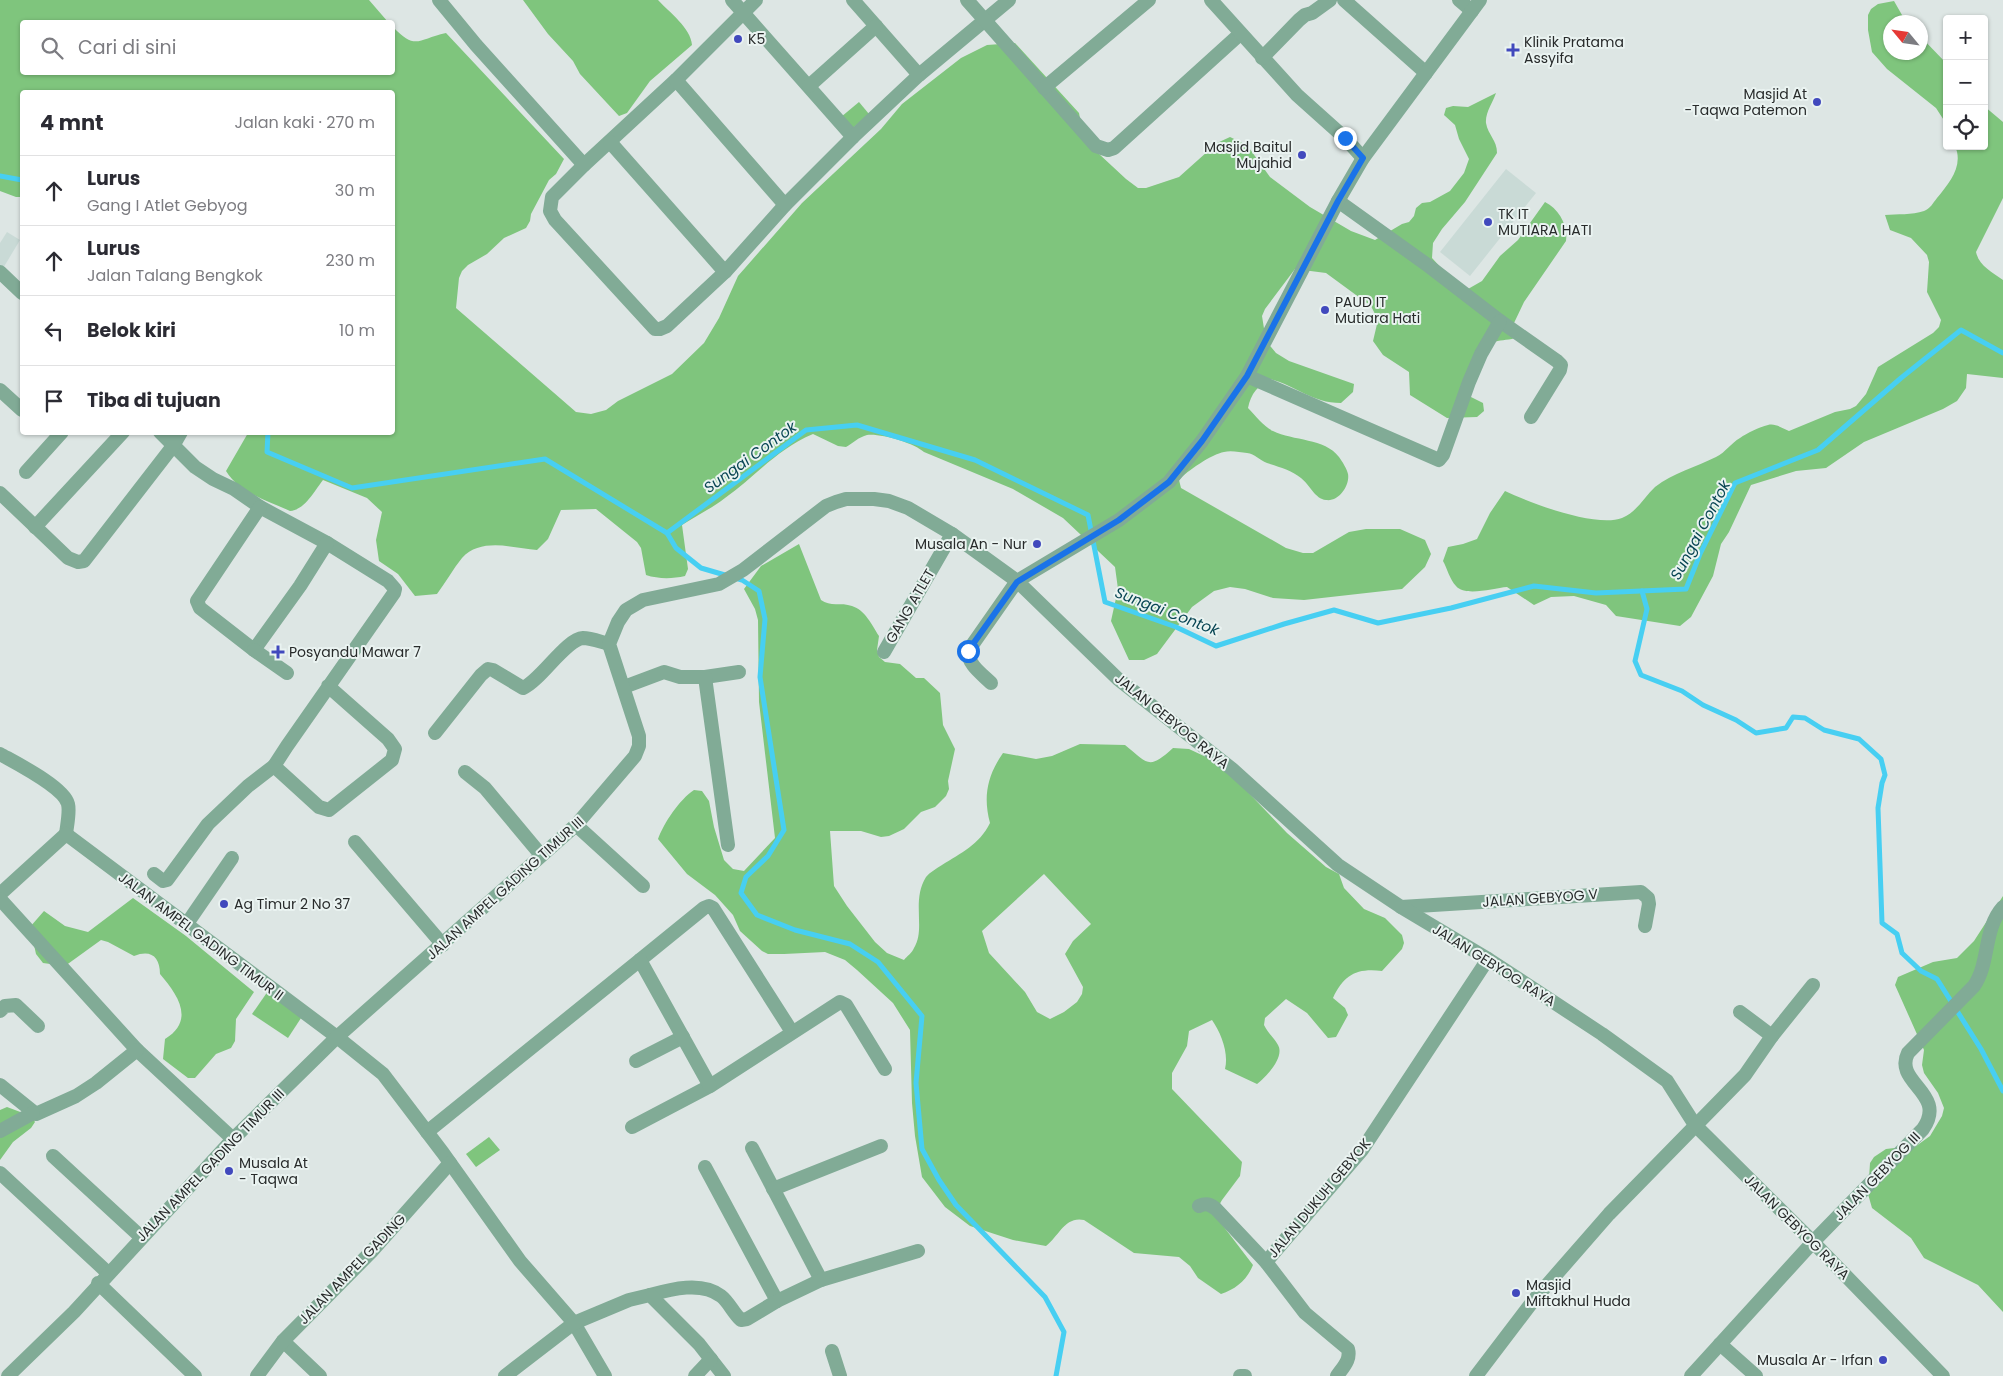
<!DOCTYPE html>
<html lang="id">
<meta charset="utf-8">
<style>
body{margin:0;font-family:Poppins,sans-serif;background:#f2f2f3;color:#2b2b33}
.controls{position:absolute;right:15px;top:15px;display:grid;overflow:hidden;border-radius:5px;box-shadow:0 1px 4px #0004}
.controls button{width:45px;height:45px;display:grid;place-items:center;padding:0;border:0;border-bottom:1px solid #e1e1e2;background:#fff;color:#2b2b33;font:25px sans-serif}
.compass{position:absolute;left:1883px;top:15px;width:45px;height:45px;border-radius:50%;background:#fff;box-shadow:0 1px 4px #0004;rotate:299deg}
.stop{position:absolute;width:15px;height:15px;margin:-11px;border:4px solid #1a73e8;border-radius:50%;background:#fff}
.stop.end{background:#1a73e8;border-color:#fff;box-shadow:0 1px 5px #0008}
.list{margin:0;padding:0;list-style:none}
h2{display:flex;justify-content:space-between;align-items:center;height:65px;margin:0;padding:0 20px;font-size:21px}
h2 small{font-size:16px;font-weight:400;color:#7c7c81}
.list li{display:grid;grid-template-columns:32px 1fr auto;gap:15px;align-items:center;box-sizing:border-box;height:70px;padding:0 20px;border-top:1px solid #e1e1e2}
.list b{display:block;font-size:19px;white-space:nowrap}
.list p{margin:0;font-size:16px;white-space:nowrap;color:#7c7c81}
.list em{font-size:16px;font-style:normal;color:#7c7c81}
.icon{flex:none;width:28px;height:28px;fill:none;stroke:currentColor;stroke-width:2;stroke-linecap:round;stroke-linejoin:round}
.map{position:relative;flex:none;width:2003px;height:1376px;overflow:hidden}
.search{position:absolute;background:#fff;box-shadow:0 1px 4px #0004;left:20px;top:20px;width:375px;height:55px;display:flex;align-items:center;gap:12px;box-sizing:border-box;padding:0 18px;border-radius:5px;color:#7c7c81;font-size:19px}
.panel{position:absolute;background:#fff;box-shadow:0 1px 4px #0004;left:20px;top:90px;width:375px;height:345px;border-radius:5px}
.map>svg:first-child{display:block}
</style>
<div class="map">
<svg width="2003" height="1376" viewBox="0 0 2003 1376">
<rect width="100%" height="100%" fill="#dde6e4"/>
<g fill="#c9dad6">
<path d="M 1506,169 L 1536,193 L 1470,276 L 1440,252 Z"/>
<path d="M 7,232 L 20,240 L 2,270 L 0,269 L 0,243 Z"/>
</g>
<g fill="#7fc57d" fill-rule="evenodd">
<path d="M 0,0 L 369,0 L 388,22 L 22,22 L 22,72 L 392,72 L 393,27 C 416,51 418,39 446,33 L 564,159 L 556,174 L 549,180 L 531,214 L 530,221 L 526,228 L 504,238 L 487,254 L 468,265 L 462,271 L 459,278 L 456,308 L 576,412 L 591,414 L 606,410 L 618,401 L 672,374 L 704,343 L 719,318 L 738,276 L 802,203 L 881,129 L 902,104 L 961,58 L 987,45 L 1015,43 L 1079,113 L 1084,140 L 1126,179 L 1138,188 L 1146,188 L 1179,177 L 1217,143 L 1230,137 L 1247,145 L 1270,177 L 1310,207 L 1351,231 L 1375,240 L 1402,224 L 1409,222 L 1414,216 L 1416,208 L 1422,203 L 1430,202 L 1450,191 L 1464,173 L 1469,159 L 1459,139 L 1455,125 L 1444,115 L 1446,108 L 1453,106 L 1468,107 L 1496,93 C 1493,102 1485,113 1486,123 C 1488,135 1497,140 1497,153 L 1465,202 L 1442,229 L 1433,243 L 1432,258 L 1444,271 L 1468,289 L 1482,281 L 1500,256 L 1518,240 L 1545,202 C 1559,209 1568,225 1566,241 L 1524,302 L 1514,323 L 1515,338 C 1506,341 1500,339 1492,343 L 1463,393 L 1483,403 L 1484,411 L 1477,417 L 1447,418 L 1410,395 L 1409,372 L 1383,355 L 1373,341 L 1378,320 L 1371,306 L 1326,273 L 1295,269 L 1265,309 L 1262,316 L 1266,341 L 1276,353 L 1289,361 L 1354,384 L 1353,392 L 1341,403 C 1312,403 1297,386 1270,379 C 1258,386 1251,393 1248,408 C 1255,415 1264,427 1273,431 C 1293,441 1325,438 1339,457 C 1342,461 1347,469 1348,474 C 1350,485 1339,502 1326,500 C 1315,499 1310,485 1301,478 C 1291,470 1279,467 1267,463 C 1259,460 1255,454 1247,453 C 1240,452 1230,450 1224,452 C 1212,454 1187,471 1179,480 L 1181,488 L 1286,548 L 1303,553 L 1313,553 L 1349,532 L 1366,529 L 1400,529 L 1425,540 L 1431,554 L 1425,567 L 1402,589 L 1304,600 L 1273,598 L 1245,589 L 1230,587 L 1214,591 L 1192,607 L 1157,654 L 1144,660 L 1129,660 L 1111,621 L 1118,589 L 1115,567 L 1063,518 L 1013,489 L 924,452 C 914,443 880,433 867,435 C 859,437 853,443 846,447 L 838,446 L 813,434 C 777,449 756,476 725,498 C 712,508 696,516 682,525 L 688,569 L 685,576 C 672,579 658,579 646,575 L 641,548 L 637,542 L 596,509 L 561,510 L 548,539 L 537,550 C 513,548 481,537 462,558 C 453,569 446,582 437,594 L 415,596 L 398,574 L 379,561 L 376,540 L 382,512 L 367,498 L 323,480 C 315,490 305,510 290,511 C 269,501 239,493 226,471 L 248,433 L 392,432 L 392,92 L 22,92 L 22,197 L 16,197 L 0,191 Z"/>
<path d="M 523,0 L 658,0 C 669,12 691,28 692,45 L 650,81 L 627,113 L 619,116 L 580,74 L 573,61 L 548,34 Z"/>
<path d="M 1894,1 L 1906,22 L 1890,22 L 1890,52 L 1920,52 L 1921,37 L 1947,64 L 1947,125 L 1936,108 L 1887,69 L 1872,52 L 1868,30 L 1868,15 L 1871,9 L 1878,4 Z"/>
<path d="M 859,102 L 869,114 L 852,129 L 841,117 Z"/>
<path d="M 1984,106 L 2003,122 L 2003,198 L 1976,252 C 1979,266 1992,272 2003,280 L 2003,378 L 1967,374 L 1966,388 L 1957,401 L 1943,409 L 1864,442 L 1826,468 L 1796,471 L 1751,485 L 1729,532 L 1721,544 L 1713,576 L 1691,617 L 1680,626 L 1616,616 L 1606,605 L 1574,596 L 1551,597 L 1534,605 L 1507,587 C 1494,588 1465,597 1456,586 C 1450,580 1447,568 1443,561 L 1448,547 L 1463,544 L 1477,539 L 1490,513 L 1505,491 C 1530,503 1596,528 1622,518 C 1637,512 1644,497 1655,487 C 1673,473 1696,467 1716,457 C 1726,452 1731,443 1740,438 C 1747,433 1759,427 1768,425 C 1775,423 1782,428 1789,431 L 1835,412 L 1850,409 L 1856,406 L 1866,394 L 1878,367 L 1933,333 L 1939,327 L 1941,320 L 1927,292 L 1929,262 L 1927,255 L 1911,238 L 1890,230 L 1885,215 C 1897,214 1912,215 1924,211 C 1930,209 1933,203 1937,198 C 1949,183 1964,166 1955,146 L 1984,146 Z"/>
<path d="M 799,544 L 821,600 C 830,607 841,602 852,606 C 865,610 872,625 879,636 L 877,650 L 879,657 L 885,662 L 900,664 L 916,678 L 924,678 L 940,693 L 943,725 L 955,749 L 948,781 L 949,789 L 946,796 L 935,807 L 921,812 L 904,829 L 889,836 L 881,837 L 861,831 L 830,831 L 834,886 L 847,906 L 875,942 L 887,953 L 904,960 C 907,956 912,953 914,948 C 926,929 911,901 926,877 C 930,872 936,869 942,865 C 961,853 979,845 990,823 C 983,797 987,776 1003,753 L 1036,759 L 1052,756 L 1080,744 L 1125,745 C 1148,763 1148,771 1173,748 L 1189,749 L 1221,764 L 1287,833 L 1326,867 L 1339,874 L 1344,888 L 1364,909 L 1385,918 L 1402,935 L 1404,943 L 1402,949 L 1382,971 C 1356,968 1344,975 1333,998 L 1345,1008 L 1348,1015 L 1336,1037 L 1328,1038 L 1307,1013 L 1286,999 L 1265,1018 L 1264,1025 C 1268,1033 1274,1038 1278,1045 C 1285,1057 1266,1077 1257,1084 L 1225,1069 C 1229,1053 1221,1033 1212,1020 L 1189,1031 L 1187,1046 L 1172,1073 L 1172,1089 L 1242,1162 L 1240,1176 L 1222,1200 L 1214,1214 L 1253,1265 C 1247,1280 1236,1289 1221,1294 L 1198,1278 L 1190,1266 L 1179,1257 L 1134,1253 L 1084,1220 C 1065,1216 1059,1236 1046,1246 L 1013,1240 L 970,1226 L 945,1207 L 922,1177 L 915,1136 L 912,1103 L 910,1030 L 893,1003 L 857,970 L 845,960 L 825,952 L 784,954 L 768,954 L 762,951 L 740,931 L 733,915 L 715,895 L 687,874 L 658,839 C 664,823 679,800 694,790 L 702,791 L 709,801 L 714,827 L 724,860 L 733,869 L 744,871 L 775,838 L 759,702 L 758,620 L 755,609 L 744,589 L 761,566 ZM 1044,874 L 1091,924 L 1073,941 L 1065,954 L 1083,987 L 1082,994 L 1077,1002 L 1064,1012 L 1050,1019 L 1037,1012 L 1025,992 L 989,953 L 982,931 Z"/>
<path d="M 2003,896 L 2003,1312 L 1978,1285 L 1924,1258 L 1911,1238 L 1872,1208 L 1868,1194 L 1870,1163 L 1874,1157 L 1886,1149 L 1903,1147 L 1912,1149 L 1930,1136 L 1942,1116 L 1944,1108 L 1938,1093 L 1924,1073 L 1922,1065 L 1924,1050 L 1895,985 L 1898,977 L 1933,962 L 1957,958 L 1974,941 Z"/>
<path d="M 133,898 L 186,936 L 254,992 L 236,1019 L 235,1041 L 231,1048 L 216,1054 L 195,1078 L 188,1078 L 163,1059 L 165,1039 C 196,1020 177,994 160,974 C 160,957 151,949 134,956 L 108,942 L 101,940 L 65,966 L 43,963 L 36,954 L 30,927 L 44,911 L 65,926 L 88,932 Z"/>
<path d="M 268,991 L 303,1015 L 288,1038 L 252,1014 Z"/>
<path d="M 7,1107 L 31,1116 L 35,1122 L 31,1128 L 13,1142 L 0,1160 L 0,1110 Z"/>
<path d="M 489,1137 L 500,1150 L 476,1167 L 466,1154 Z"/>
</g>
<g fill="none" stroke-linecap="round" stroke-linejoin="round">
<g stroke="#47cff2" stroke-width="5">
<path d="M 0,176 L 22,180"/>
<path d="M 268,432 L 267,452 L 352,488 L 545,459 L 667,533 L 806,430 L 857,425 L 975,460 L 1088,515 L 1105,602 L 1176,627 L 1216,646 L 1284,624 L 1334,610 L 1378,623 L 1451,608 L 1534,586 L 1596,593 L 1686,589 L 1700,554 L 1735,483 L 1818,450 L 1901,378 L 1961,330 L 2003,353"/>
<path d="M 667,533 L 676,548 L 701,568 L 742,580 L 759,591 L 765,619 L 760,677 L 784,830 L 768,856 L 746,877 L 741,893 L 757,915 L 795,930 L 850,944 L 878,962 L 922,1016 L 916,1083 L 922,1149 L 939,1180 L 956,1205 L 1045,1297 L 1064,1332 L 1056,1376"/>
<path d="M 1642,591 L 1647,609 L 1635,661 L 1641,675 L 1682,691 L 1703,705 L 1736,720 L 1756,733 L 1786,728 L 1793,717 L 1805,718 L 1824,730 L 1859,739 L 1881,759 L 1885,775 L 1882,783 L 1878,808 L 1882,923 L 1897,934 L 1902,953 L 1921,971 L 1937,979 L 1981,1049 L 2003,1091"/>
</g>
<g stroke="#81ab96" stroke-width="14">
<path d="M 439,0 L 476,45 L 584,165"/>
<path d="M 732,0 L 853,137"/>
<path d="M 756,0 L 676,80 L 584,165 L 552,197 L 550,211 L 555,220 L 655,329 L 660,329 L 667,326 L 725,272 L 785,205 L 853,137 L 919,75 L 1009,0"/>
<path d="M 853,0 L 919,75"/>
<path d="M 967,0 L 1096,146 L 1108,150 L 1114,148 L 1240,34"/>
<path d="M 1211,0 L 1297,95 L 1345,138 L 1363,158"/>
<path d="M 1344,0 L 1426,73"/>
<path d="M 1459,0 L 1472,11"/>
<path d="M 1262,58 L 1299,20 L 1305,15 L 1312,13 L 1330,0"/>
<path d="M 676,80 L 785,205"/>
<path d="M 809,86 L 876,26"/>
<path d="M 1044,88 L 1149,0"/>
<path d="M 610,142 L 725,272"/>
<path d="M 1338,201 L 1426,264 L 1500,321 L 1557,361 L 1561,365 L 1560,370 L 1531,417"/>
<path d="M 0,272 L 22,293"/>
<path d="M 1247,376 L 1439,460 L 1443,455 L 1469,382 L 1481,354 L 1500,321"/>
<path d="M 0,390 L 22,410"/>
<path d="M 160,432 L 195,467 L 213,479 L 234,489 L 260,507 L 327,543 L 388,581 L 395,589 L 394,593 L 287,746 L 274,766 L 319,807 L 329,810 L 392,760 L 395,749 L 388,739 L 328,686"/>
<path d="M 26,472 L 62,432"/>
<path d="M 0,493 L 68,558 L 78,562 L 84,561 L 173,446 L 181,432"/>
<path d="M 260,507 L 197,601 L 200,608 L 254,650 L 300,586 L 327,543"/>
<path d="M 35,527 L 123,432"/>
<path d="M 254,650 L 287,673"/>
<path d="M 884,652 L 952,534"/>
<path d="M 705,677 L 739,672"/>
<path d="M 991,683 C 982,674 968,665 968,651 L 1017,581 L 1119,520 L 1169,482 L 1202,441 L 1247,376 L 1338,201 L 1363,158 L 1480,0"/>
<path d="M 624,687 L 664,672 L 680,677 L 705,677 L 728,845"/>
<path d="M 435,733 L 481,675 L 488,669 L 493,670 L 523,688 C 541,680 566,639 583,638 C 591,638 601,642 609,644"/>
<path d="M 0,754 C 16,763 64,787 68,804 C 70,812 67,825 66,834"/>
<path d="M 465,772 L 485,788 L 541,855"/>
<path d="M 576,825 L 643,886"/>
<path d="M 355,842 L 443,945"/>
<path d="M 154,874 L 163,881 L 167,880 L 208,824 L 248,786 L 274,766"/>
<path d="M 0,894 L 66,834 L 337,1037 L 383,1074 L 443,1153 L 520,1261 L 574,1323 L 605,1376"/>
<path d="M 0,899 L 137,1050 L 233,1139"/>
<path d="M 1401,907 L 1641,892 L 1648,898 L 1649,904 L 1645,926"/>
<path d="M 186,925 L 232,858"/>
<path d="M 640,960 L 704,908 L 709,906 L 713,908 L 792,1032"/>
<path d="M 0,1011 L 5,1006 L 16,1005 L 38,1026"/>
<path d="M 1772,1036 L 1813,985"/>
<path d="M 636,1061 L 683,1037"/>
<path d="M 0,1085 L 36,1114 L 76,1096 L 96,1083 L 137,1050"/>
<path d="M 632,1127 L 710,1086 L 840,1002 L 846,1005 L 885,1069"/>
<path d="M 0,1131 L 33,1113"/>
<path d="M 427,1132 L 640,960 L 710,1086"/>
<path d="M 752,1148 L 821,1280"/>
<path d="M 53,1156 L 141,1237"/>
<path d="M 705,1167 L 777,1301"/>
<path d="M 0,1173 L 108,1273"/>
<path d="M 773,1189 L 881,1146"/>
<path d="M 1199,1206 C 1206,1203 1210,1204 1216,1209 L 1266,1262 L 1305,1313 L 1348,1349 C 1351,1360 1343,1367 1337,1376"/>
<path d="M 1266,1262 L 1362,1150 L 1488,959"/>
<path d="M 98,1283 L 195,1376"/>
<path d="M 650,1295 C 671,1289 702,1281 721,1296 C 729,1302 733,1313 741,1320 L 747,1319 L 777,1301 L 821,1280 L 918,1251"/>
<path d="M 283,1341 L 320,1376"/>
<path d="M 1720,1344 L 1756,1376"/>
<path d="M 832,1351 L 840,1376"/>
<path d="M 8,1376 L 74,1312 L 233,1139 L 337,1037 L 576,825 L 635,756 L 639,746 L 639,736 L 609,644 L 618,622 L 626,610 L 643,600 L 719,584 L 743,570 L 826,506 L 836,502 L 846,499 L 874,499 L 889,501 L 908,508 L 952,534 L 1017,581 L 1118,679 L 1232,769 L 1338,865 L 1401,907 L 1488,959 L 1602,1034 L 1667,1081 L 1695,1125 L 1813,1242 L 1943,1376"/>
<path d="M 257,1376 L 283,1341 L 371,1252 L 450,1163"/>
<path d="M 505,1376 L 574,1323 L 629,1300 L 650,1295 L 699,1344 L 724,1376"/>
<path d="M 695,1376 L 711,1359"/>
<path d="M 1240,1376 L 1245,1376"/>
<path d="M 1476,1376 L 1533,1301 L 1609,1214 L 1745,1075 L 1772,1036 L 1740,1012"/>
<path d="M 1691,1376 L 1813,1242 L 1923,1129 C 1948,1093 1893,1083 1908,1053 L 1974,986 C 1990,963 1983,929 2003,907"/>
</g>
</g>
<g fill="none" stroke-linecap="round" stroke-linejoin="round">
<path stroke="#1a73e8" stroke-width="6" d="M 968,651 L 1017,582 L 1119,520 L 1169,482 L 1202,441 L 1247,376 L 1338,201 L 1363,158 L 1345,138"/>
</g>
<g fill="#4149bd" stroke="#eaf3f1" stroke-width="2">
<circle cx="738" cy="39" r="5"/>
<path d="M1510.5 42.5h5v5h5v5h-5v5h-5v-5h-5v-5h5z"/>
<circle cx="1817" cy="102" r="5"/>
<circle cx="1302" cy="155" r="5"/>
<circle cx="1488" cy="222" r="5"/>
<circle cx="1325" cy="310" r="5"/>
<circle cx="1037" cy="544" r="5"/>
<path d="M275.5 644.5h5v5h5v5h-5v5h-5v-5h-5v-5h5z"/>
<circle cx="224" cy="904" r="5"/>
<circle cx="229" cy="1171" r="5"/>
<circle cx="1516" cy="1293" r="5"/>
<circle cx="1883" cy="1360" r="5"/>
</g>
<g text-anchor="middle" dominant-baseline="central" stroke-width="4" stroke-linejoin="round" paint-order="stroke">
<g font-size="14" fill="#282b2b" stroke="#eaf3f1" text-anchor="start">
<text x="748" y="39">K5</text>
<text x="1524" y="42">Klinik Pratama<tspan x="1524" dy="16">Assyifa</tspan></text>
<text x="1807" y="94" text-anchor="end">Masjid At<tspan x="1807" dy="16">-Taqwa Patemon</tspan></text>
<text x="1292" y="147" text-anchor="end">Masjid Baitul<tspan x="1292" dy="16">Mujahid</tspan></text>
<text x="1498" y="214">TK IT<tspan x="1498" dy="16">MUTIARA HATI</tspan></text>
<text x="1335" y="302">PAUD IT<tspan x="1335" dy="16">Mutiara Hati</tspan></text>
<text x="1027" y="544" text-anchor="end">Musala An - Nur</text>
<text x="289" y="652">Posyandu Mawar 7</text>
<text x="234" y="904">Ag Timur 2 No 37</text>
<text x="239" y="1163">Musala At<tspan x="239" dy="16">- Taqwa</tspan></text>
<text x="1526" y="1285">Masjid<tspan x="1526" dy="16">Miftakhul Huda</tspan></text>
<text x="1873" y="1360" text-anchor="end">Musala Ar - Irfan</text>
</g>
<g font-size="14" fill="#282b2b" stroke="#eaf3f1">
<text transform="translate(910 606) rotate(-60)">GANG ATLET</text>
<text transform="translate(1172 721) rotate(39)">JALAN GEBYOG RAYA</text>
<text transform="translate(505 888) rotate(-42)">JALAN AMPEL GADING TIMUR III</text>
<text transform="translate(1540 898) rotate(-4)">JALAN GEBYOG V</text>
<text transform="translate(201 936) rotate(37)">JALAN AMPEL GADING TIMUR II</text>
<text transform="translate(1494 965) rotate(32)">JALAN GEBYOG RAYA</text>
<text transform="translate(210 1165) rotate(-46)">JALAN AMPEL GADING TIMUR III</text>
<text transform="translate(1877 1176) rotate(-46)">JALAN GEBYOG III</text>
<text transform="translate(1319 1198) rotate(-50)">JALAN DUKUH GEBYOK</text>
<text transform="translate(1797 1227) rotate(45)">JALAN GEBYOG RAYA</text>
<text transform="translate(352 1269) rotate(-46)">JALAN AMPEL GADING</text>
</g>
<g font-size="15" font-style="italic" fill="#084553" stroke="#eaf3f1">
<text transform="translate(750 457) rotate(-36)">Sungai Contok</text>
<text transform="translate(1700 530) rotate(-62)">Sungai Contok</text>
<text transform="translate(1167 611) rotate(21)">Sungai Contok</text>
</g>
</g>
</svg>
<div class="controls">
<button>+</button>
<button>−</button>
<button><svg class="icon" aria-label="locate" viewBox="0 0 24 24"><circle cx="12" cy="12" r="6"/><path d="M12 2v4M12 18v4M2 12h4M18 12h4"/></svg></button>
</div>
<svg class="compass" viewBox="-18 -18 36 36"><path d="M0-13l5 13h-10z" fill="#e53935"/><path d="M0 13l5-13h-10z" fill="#7c7c81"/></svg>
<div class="stop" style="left:968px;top:651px"></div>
<div class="stop end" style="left:1345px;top:138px"></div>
<div class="search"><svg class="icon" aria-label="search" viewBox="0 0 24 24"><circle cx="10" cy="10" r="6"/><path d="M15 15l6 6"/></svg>Cari di sini</div>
<section class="panel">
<h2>4 mnt<small>Jalan kaki · 270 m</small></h2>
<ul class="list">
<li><svg class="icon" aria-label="ahead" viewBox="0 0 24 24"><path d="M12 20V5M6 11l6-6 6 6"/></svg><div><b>Lurus</b><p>Gang I Atlet Gebyog</p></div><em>30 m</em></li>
<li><svg class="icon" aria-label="ahead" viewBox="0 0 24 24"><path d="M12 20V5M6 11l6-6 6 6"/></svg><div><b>Lurus</b><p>Jalan Talang Bengkok</p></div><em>230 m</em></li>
<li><svg class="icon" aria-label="left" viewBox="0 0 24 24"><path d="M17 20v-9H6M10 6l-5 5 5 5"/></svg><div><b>Belok kiri</b></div><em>10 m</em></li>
<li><svg class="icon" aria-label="arrive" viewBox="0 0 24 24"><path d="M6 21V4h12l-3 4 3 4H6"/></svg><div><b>Tiba di tujuan</b></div></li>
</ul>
</section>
</div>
